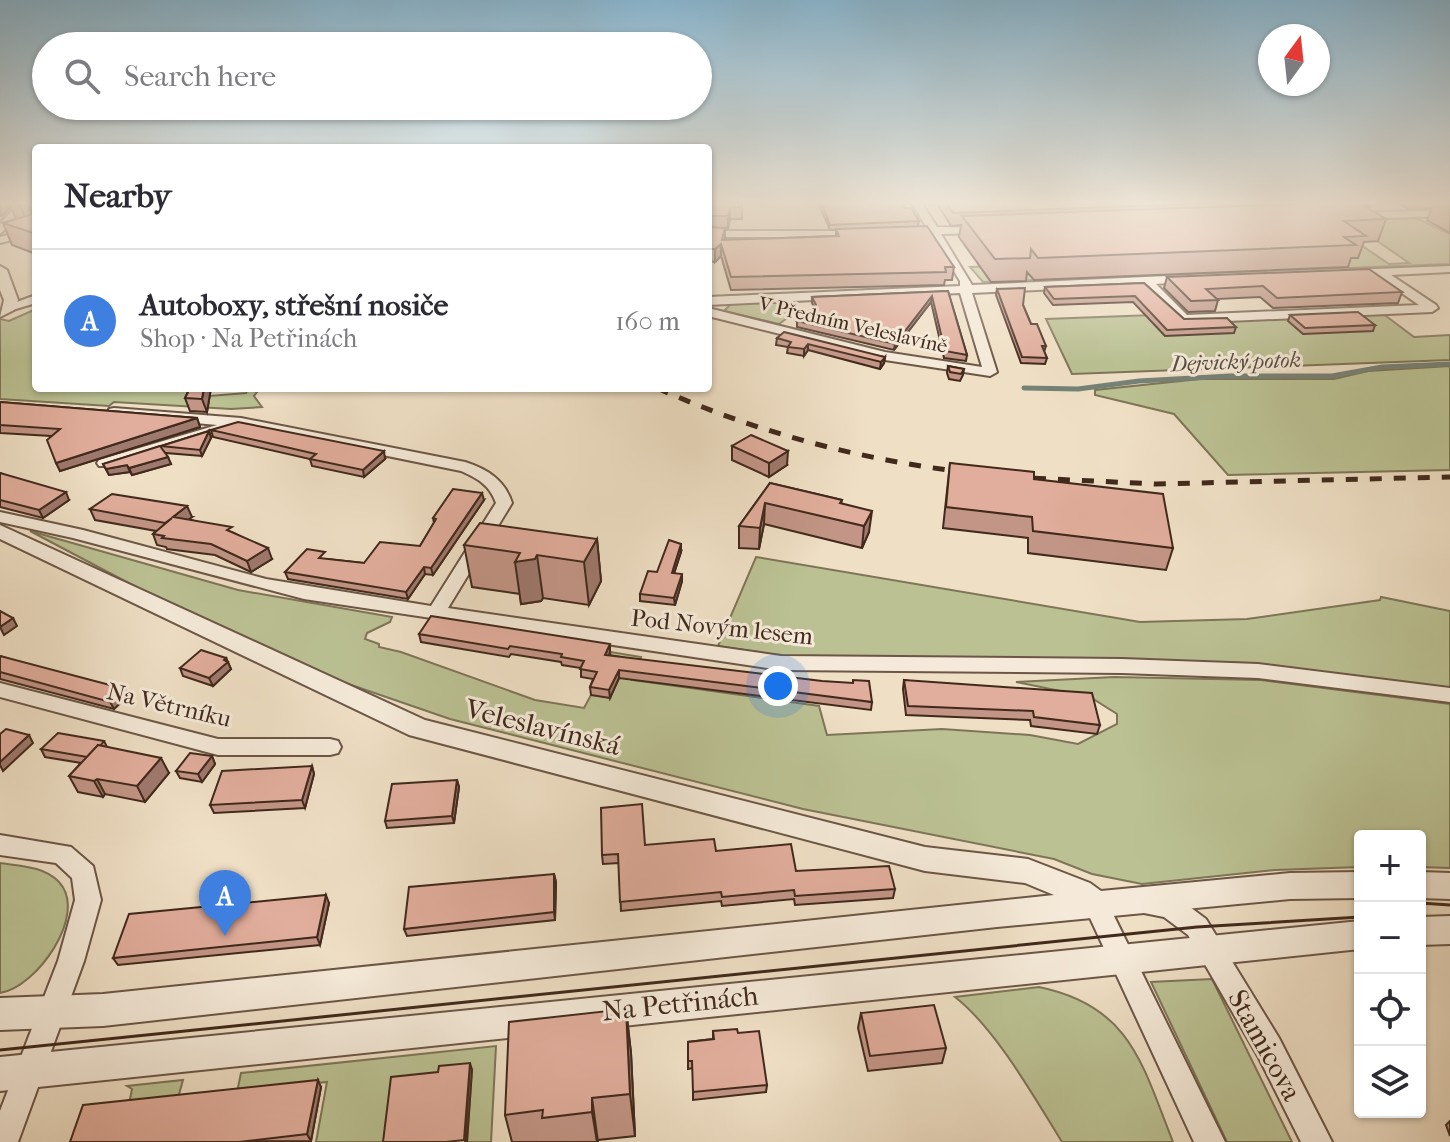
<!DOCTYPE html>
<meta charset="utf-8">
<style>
body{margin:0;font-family:"IM FELL French Canon",serif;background:#f2f2f3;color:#2b2b33}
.controls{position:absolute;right:24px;bottom:24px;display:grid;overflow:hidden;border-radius:8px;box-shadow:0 2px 6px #0004}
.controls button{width:72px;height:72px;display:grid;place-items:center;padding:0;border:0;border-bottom:2px solid #e1e1e2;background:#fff;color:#2b2b33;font:40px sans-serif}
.compass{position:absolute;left:1258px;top:24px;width:72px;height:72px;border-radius:50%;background:#fff;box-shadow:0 2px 6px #0004;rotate:15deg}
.you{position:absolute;left:778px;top:686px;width:28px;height:28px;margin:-20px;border:6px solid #fff;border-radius:50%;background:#1a73e8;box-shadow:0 0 0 12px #1a73e833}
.badge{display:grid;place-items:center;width:52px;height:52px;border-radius:50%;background:#1a73e8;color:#fff;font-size:26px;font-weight:700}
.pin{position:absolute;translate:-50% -66px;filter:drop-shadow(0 2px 4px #0008)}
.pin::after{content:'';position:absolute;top:42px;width:28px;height:24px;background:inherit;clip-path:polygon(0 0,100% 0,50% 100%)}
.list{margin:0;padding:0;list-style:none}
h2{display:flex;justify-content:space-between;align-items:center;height:104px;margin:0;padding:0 32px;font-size:34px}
h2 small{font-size:26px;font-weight:400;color:#7c7c81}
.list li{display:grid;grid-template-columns:52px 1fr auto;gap:24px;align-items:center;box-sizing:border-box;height:144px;padding:0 32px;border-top:2px solid #e1e1e2}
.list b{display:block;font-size:30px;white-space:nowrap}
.list p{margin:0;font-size:26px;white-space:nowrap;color:#7c7c81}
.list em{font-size:26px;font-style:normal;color:#7c7c81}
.icon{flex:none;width:44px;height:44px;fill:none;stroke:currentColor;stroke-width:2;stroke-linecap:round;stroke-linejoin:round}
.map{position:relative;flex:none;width:1450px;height:1142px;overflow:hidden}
.search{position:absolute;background:#fff;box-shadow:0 2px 6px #0004;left:32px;top:32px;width:680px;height:88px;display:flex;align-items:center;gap:20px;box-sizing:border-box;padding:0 28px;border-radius:44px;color:#7c7c81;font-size:30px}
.panel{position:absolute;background:#fff;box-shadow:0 2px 6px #0004;left:32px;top:144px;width:680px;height:248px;border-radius:8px}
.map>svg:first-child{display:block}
</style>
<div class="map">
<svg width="1450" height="1142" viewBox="0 0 1450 1142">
<rect width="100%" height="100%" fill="#efdfc5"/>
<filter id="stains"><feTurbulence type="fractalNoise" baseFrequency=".0025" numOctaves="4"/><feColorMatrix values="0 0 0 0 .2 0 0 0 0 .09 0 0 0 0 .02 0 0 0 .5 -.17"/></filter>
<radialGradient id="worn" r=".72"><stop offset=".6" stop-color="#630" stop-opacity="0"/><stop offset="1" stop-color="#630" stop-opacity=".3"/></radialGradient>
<g fill="#bbc193" stroke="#7e7558" stroke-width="2">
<path d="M 1416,218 L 1450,234 L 1450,264 L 983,282 L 970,267 L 1296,254 L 1356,258 L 1336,228 L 1389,264 L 1409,263 L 1357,227 L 1351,220 Z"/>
<path d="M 788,302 L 793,314 L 779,324 L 724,311 L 731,304 Z"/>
<path d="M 36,309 L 36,388 L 233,388 L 199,391 L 197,397 L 246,393 L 248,388 L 260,388 L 254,396 L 262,407 L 231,409 L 114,402 L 109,406 L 0,399 L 0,319 L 9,321 Z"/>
<path d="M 1382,313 L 1414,337 L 1450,335 L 1450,360 L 1072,374 L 1046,319 L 1154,315 L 1277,320 L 1284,317 Z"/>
<path d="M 1450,366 L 1450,470 L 1228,475 L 1174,414 L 1095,395 L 1095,390 L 1200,379 L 1334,379 L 1368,371 Z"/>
<path d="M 30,531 L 238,590 L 392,617 L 390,622 L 367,633 L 365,639 L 379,644 L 379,647 L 401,652 L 535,700 L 584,708 L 591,695 L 610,698 L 601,674 L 611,652 L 641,657 L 632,680 L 819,706 L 827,735 L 942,729 L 1030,735 L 1078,744 L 1117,724 L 1117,714 L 1090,697 L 1016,682 L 1114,677 L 1261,680 L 1450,704 L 1450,868 L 1420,867 L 1420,836 L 1360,836 L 1360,867 L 1275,870 L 1142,884 L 1092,874 L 1054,859 L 803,809 L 450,719 L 299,667 L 195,618 Z"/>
<path d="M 756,557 L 1140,622 L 1247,619 L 1380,600 L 1381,597 L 1450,611 L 1450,688 L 1249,663 L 783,656 L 718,646 Z"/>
<path d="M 0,863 C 19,866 44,866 59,882 C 89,914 36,988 0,993 Z"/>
<path d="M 1212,979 L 1292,1142 L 1227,1142 L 1151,982 Z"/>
<path d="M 1039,987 C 1131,1006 1142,1064 1173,1142 L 1062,1142 C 1034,1097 996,1029 955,997 Z"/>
<path d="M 496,1046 L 491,1142 L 467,1142 L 472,1070 L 387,1142 L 316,1142 L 327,1082 L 237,1092 L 241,1073 Z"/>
<path d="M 183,1080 L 178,1098 L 129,1104 L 132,1089 L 127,1086 Z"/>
</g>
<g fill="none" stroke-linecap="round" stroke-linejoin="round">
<path stroke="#768277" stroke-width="5" d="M 1024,388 L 1078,389 L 1139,381 L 1230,376 L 1332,376 L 1382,367 L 1450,364"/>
<defs>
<g id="minor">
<path d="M 911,202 L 921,202 L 937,227 L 989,228 L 990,230 L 985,233 L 941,234 L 972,285 L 1189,275 L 1195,279 L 1193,281 L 1156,284 L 1187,315 L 1419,305 L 1376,275 L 1350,276 L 1344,273 L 1350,270 L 1450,266 L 1450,272 L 1391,275 L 1436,305 L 1438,308 L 1432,312 L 1184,323 L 1143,285 L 972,293 L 997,372 L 990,376 L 885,360 L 708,316 L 708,308 L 885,352 L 982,367 L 960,293 L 708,305 L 708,297 L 960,286 L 960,281 L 931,234 L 907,234 L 902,231 L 907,228 L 927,228 Z"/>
<path d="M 1450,210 L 1450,216 L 1354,219 L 1349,216 L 1354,213 Z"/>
<path d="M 36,228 L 36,234 L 0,243 L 0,237 Z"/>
<path d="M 708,231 L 857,231 L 862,234 L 857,237 L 708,237 Z"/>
<path d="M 36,295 L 36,303 L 9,311 L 3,307 Z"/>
<path d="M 114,408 L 241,418 L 465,462 C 487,469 505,480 512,503 L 448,608 L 781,656 L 1122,659 L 1258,664 L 1450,688 L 1450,702 L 1258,678 L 1122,673 L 781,670 L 304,599 L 73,538 L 0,522 L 0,512 L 83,530 L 266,579 L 431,606 L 496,503 C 490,485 477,478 461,471 L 240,426 L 111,466 L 99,466 L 97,463 L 99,460 L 217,425 L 109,415 L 109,409 Z"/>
<path d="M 0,683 L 218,739 L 330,739 L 338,741 L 341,747 L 338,753 L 330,755 L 218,755 L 0,697 Z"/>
<path d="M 0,835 L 71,847 L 93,866 L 101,900 L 84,961 L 18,1142 L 0,1142 L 0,1111 L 58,961 L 75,900 L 72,878 L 56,863 L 0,855 Z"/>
<path d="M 1097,894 L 1116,897 L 1120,905 L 1113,914 L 1225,1142 L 1194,1142 L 1084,905 L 1088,897 Z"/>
<path d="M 1153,894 L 1178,898 L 1206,919 L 1279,1038 L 1332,1142 L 1301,1142 L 1259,1058 L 1188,935 L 1164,917 L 1144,913 L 1140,905 L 1144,897 Z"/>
</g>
<g id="tertiary">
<path d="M 21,202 L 34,202 L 0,234 L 0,223 Z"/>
<path d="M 0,266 L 7,270 L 18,300 L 14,310 L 0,317 L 4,300 L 0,290 Z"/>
<path d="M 0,525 L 425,720 L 925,847 L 1028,859 L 1090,883 L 1101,891 L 1290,873 L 1360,872 L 1360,898 L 1290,899 L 997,927 L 103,1026 L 0,1030 L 0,998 L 103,994 L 1054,895 L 1025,883 L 925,871 L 409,735 L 0,539 Z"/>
<path d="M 1420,872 L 1450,873 L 1450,899 L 1420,898 Z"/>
<path d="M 1450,916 L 1450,944 L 1420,945 L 1420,917 Z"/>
<path d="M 1360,921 L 1360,949 L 0,1091 L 0,1057 Z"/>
</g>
</defs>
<use href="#minor" stroke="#6c5646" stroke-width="4"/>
<use href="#tertiary" stroke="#6c5646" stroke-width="4"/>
<use href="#minor" fill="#f5ead9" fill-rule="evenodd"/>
<use href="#tertiary" fill="#f5ead9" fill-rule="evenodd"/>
<g stroke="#41291c" stroke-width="3">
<path d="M 1420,903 L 1450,905"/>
<path d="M 0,1050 L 1197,927 L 1360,917"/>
</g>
<g stroke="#41291c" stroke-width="5" stroke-dasharray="12 12" stroke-linecap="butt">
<path d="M 657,388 C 758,433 861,460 971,473"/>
<path d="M 1010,477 L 1156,484 L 1450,477"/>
</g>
</g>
<g fill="#c29586" stroke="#41291c" stroke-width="2">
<path d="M 0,202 L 36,202 L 36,254 L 12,245 L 3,223 L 16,219 L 11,207 L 2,216 L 0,216 Z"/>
<path d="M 708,202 L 742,202 L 742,219 L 730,219 L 728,228 L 725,228 L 725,240 L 836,236 L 836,230 L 830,230 L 818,202 L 901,202 L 905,208 L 919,221 L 918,226 L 954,267 L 952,280 L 945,280 L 944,285 L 731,290 L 721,256 L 715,262 L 708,261 Z"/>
<path d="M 936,202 L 1363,202 L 1370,206 L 1369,209 L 1386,219 L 1378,241 L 1364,242 L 1358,258 L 1351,258 L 1348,267 L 1034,280 L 1027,272 L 1026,281 L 991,282 L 959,237 L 961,225 L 951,226 Z"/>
<path d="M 1397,202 L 1450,202 L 1450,233 L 1427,220 L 1432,208 L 1408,209 Z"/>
<path d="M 1167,277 L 1402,292 L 1398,303 L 1273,308 L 1260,297 L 1216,299 L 1218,300 L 1215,311 L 1188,312 L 1164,288 Z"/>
<path d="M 1144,283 L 1184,319 L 1236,327 L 1234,333 L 1165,336 L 1133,302 L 1053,305 L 1044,293 L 1045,287 Z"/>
<path d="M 997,289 L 1023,305 L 1031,324 L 1046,346 L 1044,352 L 1047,358 L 1045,364 L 1021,363 L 996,295 Z"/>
<path d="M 948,291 L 967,355 L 966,361 L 944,358 L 931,302 L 894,350 L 797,327 L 797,321 L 814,307 L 812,303 L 812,297 Z"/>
<path d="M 1290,315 L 1375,325 L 1373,331 L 1303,334 L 1288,321 Z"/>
<path d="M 777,338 L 885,357 L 884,363 L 880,369 L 808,350 L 804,356 L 787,353 L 788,347 L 776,345 Z"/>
<path d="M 948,366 L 964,369 L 963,375 L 960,381 L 949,379 L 947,373 Z"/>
<path d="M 190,388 L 211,388 L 207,412 L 190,411 L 185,398 Z"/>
<path d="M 0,402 L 197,418 L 200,427 L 60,471 L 51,436 L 0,433 Z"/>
<path d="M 211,430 L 385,459 L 364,477 L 312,466 L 310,459 L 213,437 Z"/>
<path d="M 209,431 L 211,438 L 202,456 L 165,453 L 171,464 L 132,475 L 130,472 L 109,475 L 103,464 Z"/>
<path d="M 732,446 L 787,465 L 769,477 L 732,460 Z"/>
<path d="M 950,463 L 1034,479 L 1173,548 L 1166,570 L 1028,553 L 1028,538 L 943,528 Z"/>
<path d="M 0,473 L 69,500 L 43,518 L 0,507 Z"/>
<path d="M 770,483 L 842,500 L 841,504 L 869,532 L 862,548 L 764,524 L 759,549 L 739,548 L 739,526 Z"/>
<path d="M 484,500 L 433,575 L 425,574 L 408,599 L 288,579 L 285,572 L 327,559 L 364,563 L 420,546 L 434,523 L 433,518 Z"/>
<path d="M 90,509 L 192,517 L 188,519 L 234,533 L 272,559 L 251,572 L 215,555 L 167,549 L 166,547 L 157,545 L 153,534 L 156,531 L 95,520 Z"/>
<path d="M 597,539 L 601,581 L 589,605 L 543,598 L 541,601 L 521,604 L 520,594 L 472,587 L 464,545 Z"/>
<path d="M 681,552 L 674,573 L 682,581 L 675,605 L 640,601 L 640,594 L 657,572 Z"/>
<path d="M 419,634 L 610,652 L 609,655 L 872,702 L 871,710 L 619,678 L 610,698 L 591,695 L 590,687 L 593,679 L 581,677 L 581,668 L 562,665 L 561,662 L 511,654 L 509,657 L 421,642 Z"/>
<path d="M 0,656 L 128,696 L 114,709 L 0,679 Z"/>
<path d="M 226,658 L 231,669 L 213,686 L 183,676 L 180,668 Z"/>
<path d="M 904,680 L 1100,725 L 1097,734 L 1031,726 L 1030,720 L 906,715 L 903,689 Z"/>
<path d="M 104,741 L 107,747 L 169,773 L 145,802 L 105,794 L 103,797 L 78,792 L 69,776 L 81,763 L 45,757 L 41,749 Z"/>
<path d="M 212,756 L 215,764 L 202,782 L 180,778 L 176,771 Z"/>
<path d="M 312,766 L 314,774 L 305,808 L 214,813 L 210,805 Z"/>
<path d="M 457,780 L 459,787 L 454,823 L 387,828 L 385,821 Z"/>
<path d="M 645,845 L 716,851 L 796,871 L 895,889 L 893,898 L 795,905 L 794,899 L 722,906 L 721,901 L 621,911 L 619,863 L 603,864 L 602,855 Z"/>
<path d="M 554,874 L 556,882 L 555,920 L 407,936 L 404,929 Z"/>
<path d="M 329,903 L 320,945 L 118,965 L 113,958 Z"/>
<path d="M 626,1009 L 631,1053 L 635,1136 L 598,1140 L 598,1142 L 512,1142 L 505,1115 Z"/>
<path d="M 861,1013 L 946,1048 L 942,1063 L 868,1071 L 858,1028 Z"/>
<path d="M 713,1031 L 738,1033 L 767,1085 L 766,1092 L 693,1100 L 693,1068 L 688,1069 L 688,1042 L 713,1039 Z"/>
<path d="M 321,1087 L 311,1141 L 70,1142 Z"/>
<path d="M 1450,1121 L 1450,1136 L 1446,1125 Z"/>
</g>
<g fill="#9e796d" stroke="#41291c" stroke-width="2">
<path d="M 0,202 L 9,202 L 11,207 L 2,216 L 0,211 Z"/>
<path d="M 29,204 L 36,223 L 29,227 L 20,205 Z"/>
<path d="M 730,207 L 730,219 L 728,228 L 728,216 Z"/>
<path d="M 721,244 L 721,256 L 715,262 L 715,249 Z"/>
<path d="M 932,296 L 931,302 L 894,350 L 895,344 Z"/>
<path d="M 808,344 L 808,350 L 804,356 L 804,349 Z"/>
<path d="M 885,357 L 884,363 L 880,369 L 881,362 Z"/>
<path d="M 204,388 L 211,388 L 207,412 L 202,399 Z"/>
<path d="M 197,418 L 200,427 L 60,471 L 56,463 Z"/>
<path d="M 209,431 L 211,438 L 202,456 L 200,450 Z"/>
<path d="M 384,451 L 385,459 L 364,477 L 363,470 Z"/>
<path d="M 788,451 L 787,465 L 769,477 L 769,463 Z"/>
<path d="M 168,457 L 171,464 L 132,475 L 129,468 Z"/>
<path d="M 127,465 L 130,472 L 109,475 L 106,469 Z"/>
<path d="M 66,492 L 69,500 L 43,518 L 39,510 Z"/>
<path d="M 482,493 L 484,500 L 433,575 L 431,568 Z"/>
<path d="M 765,503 L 764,524 L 759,549 L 760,528 Z"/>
<path d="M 187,506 L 192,517 L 178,528 L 173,517 Z"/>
<path d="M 872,511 L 869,532 L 862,548 L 864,526 Z"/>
<path d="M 597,539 L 601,581 L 589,605 L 584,562 Z"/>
<path d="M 681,544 L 681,552 L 672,580 L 672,573 Z"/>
<path d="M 268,548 L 272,559 L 251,572 L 247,561 Z"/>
<path d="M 537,555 L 543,598 L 541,601 L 521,604 L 515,562 Z"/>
<path d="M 424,567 L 425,574 L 408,599 L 406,592 Z"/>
<path d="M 682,574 L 682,581 L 675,605 L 674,598 Z"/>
<path d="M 13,618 L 17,626 L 4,635 L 0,627 Z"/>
<path d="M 610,644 L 610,652 L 606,663 L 605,655 Z"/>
<path d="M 226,658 L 231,669 L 213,686 L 209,678 Z"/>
<path d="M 619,670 L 619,678 L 610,698 L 609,690 Z"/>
<path d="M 125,689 L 128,696 L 114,709 L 110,702 Z"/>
<path d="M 29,735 L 33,743 L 3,771 L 0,765 L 0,762 Z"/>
<path d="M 212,756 L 215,764 L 202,782 L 198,774 Z"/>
<path d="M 161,758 L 169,773 L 145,802 L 137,786 Z"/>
<path d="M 312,766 L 314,774 L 305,808 L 302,800 Z"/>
<path d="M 97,779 L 105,794 L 103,797 L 94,781 Z"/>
<path d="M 457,780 L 459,787 L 454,823 L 452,816 Z"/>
<path d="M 554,874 L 556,882 L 555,920 L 554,912 Z"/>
<path d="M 326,895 L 329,903 L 320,945 L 317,937 Z"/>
<path d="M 626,1009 L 631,1053 L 635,1136 L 630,1094 Z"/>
<path d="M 470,1063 L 472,1070 L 467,1142 L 465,1142 Z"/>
<path d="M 318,1080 L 321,1087 L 311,1141 L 307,1134 Z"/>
<path d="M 592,1098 L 598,1142 L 597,1142 L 592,1112 Z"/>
</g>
<g fill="#e1ad9c" stroke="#41291c" stroke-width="2">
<path d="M 13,202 L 36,202 L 36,211 L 30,209 L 29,204 L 20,205 Z"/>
<path d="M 708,202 L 742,202 L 742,207 L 730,207 L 728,216 L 708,216 Z"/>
<path d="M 821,202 L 901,202 L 905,208 L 911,208 L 919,221 L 830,225 Z"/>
<path d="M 946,202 L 1241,202 L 953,213 Z"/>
<path d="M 1344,202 L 1363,202 L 1370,206 L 1364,206 L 1386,219 L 1344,221 L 1366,236 L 1344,237 L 1356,245 L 1038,258 L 1031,249 L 1030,258 L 995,259 L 962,216 Z"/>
<path d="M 36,213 L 36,234 L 3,223 Z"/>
<path d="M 927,226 L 954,267 L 945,267 L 946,272 L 731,277 L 721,244 L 715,249 L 708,249 L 708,227 L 725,228 L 722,240 L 839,236 L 836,229 Z"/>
<path d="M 1369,269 L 1402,292 L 1277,298 L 1263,286 L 1206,289 L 1218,300 L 1191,301 L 1167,277 Z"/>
<path d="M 1144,283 L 1184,319 L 1227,318 L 1236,327 L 1167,330 L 1135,296 L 1054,299 L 1045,287 Z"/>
<path d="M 1025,288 L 1023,305 L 1031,324 L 1037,324 L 1046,346 L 1042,346 L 1047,358 L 1022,357 L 997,289 Z"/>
<path d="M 948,291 L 967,355 L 945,351 L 932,296 L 895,344 L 797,321 L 816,305 L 812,297 Z"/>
<path d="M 1358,312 L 1375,325 L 1305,328 L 1290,315 Z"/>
<path d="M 784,332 L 885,357 L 881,362 L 808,344 L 804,349 L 788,347 L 791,342 L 777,338 Z"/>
<path d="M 948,366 L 964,369 L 961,374 L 950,372 Z"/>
<path d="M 190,388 L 204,388 L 202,399 L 185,398 Z"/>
<path d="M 0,402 L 197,418 L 56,463 L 47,440 L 60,429 L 0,425 Z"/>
<path d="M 238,422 L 384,451 L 363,470 L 310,459 L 316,454 L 211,430 Z"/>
<path d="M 209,431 L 200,450 L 161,446 Z"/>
<path d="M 751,435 L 788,451 L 769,463 L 732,446 Z"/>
<path d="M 160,446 L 168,457 L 129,468 L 127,465 L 106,469 L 103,464 Z"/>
<path d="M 950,463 L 1034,472 L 1034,479 L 1163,494 L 1173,548 L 1033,531 L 1032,517 L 946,507 Z"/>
<path d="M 0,473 L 66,492 L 39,510 L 0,500 Z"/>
<path d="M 770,483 L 842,500 L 840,503 L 872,511 L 864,526 L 765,503 L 760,528 L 739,526 Z"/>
<path d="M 453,489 L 482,493 L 431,568 L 424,567 L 406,592 L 285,572 L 307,549 L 325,552 L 319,558 L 364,563 L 380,542 L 420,546 L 436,519 L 433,518 Z"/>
<path d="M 112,494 L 187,506 L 173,517 L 232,527 L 227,530 L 268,548 L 247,561 L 211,544 L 162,538 L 164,536 L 153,534 L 172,518 L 165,523 L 90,509 Z"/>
<path d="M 480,523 L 597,539 L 584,562 L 537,555 L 535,559 L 515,562 L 520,553 L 464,545 Z"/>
<path d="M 669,540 L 681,544 L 672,573 L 682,574 L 674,598 L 640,594 L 648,571 L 657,572 Z"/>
<path d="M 0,611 L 13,618 L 0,627 Z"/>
<path d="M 431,616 L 610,644 L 605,655 L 822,681 L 853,683 L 853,680 L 869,681 L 872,702 L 619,670 L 609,690 L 590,687 L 597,672 L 580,669 L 584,661 L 561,657 L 562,654 L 510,646 L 508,649 L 419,634 Z"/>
<path d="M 201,650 L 226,658 L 224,660 L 228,662 L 209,678 L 180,668 Z"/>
<path d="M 0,656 L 125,689 L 110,702 L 0,672 Z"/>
<path d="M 904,680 L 1092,693 L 1100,725 L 1034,717 L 1033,711 L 908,706 Z"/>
<path d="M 6,729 L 29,735 L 0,762 L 0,734 Z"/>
<path d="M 58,733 L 104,741 L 100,746 L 98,745 L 87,757 L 41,749 Z"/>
<path d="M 98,745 L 161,758 L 137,786 L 97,779 L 94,781 L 69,776 Z"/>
<path d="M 190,753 L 212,756 L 198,774 L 176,771 Z"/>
<path d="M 312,766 L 302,800 L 210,805 L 222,771 Z"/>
<path d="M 457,780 L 452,816 L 385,821 L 392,784 Z"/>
<path d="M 642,804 L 645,845 L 714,839 L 716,851 L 791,844 L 796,871 L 889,866 L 895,889 L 795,896 L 794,890 L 722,897 L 721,892 L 620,902 L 618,854 L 602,855 L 601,808 Z"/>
<path d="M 554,874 L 554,912 L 404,929 L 409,887 Z"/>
<path d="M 326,895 L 317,937 L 113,958 L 129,914 Z"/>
<path d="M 934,1005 L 946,1048 L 870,1056 L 861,1013 Z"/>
<path d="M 626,1009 L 630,1094 L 592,1098 L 592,1112 L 542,1118 L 543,1110 L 505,1115 L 509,1022 Z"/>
<path d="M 737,1029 L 738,1033 L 759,1031 L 767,1085 L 693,1092 L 692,1061 L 688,1061 L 688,1042 L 714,1039 L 713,1031 Z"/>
<path d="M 470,1063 L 464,1140 L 446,1142 L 383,1142 L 391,1077 L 438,1072 L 439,1066 Z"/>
<path d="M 318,1080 L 307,1134 L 239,1142 L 70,1142 L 83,1105 Z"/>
</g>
<linearGradient id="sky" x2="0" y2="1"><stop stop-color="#89b8d3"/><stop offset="0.56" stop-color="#f8f1e5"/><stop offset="1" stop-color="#f8f1e5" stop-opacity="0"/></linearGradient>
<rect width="1450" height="362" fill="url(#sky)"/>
<g text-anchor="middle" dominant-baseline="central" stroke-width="6" stroke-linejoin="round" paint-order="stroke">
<g font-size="20" fill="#41291c" stroke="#f5ead9">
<text transform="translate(853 325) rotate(13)">V Předním Veleslavíně</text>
</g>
<g font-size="22" font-style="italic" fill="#574e42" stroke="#f5ead9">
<text transform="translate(1236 362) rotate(-2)">Dejvický potok</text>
</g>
<g font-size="24" fill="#41291c" stroke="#f5ead9">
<text transform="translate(722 627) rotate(6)">Pod Novým lesem</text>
<text transform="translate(169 705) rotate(13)">Na Větrníku</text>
</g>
<g font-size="28" fill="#41291c" stroke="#f5ead9">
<text transform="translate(543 727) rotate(14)">Veleslavínská</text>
<text transform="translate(680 1003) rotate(-6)">Na Petřinách</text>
<text transform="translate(1265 1045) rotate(61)">Stamicova</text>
</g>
</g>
<rect width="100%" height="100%" filter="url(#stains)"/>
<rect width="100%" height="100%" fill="url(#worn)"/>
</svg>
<div class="controls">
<button>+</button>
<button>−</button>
<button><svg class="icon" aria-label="locate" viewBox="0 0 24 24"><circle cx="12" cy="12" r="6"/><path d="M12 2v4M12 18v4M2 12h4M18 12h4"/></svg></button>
<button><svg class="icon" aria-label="layers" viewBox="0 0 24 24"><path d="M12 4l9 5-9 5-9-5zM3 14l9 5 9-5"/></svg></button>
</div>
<svg class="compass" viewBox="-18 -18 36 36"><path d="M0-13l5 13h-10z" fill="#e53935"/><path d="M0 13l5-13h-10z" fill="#7c7c81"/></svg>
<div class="you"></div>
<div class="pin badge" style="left:225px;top:936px;background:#3f7fe0">A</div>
<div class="search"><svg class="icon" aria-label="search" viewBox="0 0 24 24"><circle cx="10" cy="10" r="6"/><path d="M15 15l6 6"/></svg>Search here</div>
<section class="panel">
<h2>Nearby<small></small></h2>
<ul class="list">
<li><span class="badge" style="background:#3f7fe0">A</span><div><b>Autoboxy, střešní nosiče</b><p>Shop · Na Petřinách</p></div><em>160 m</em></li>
</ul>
</section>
</div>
